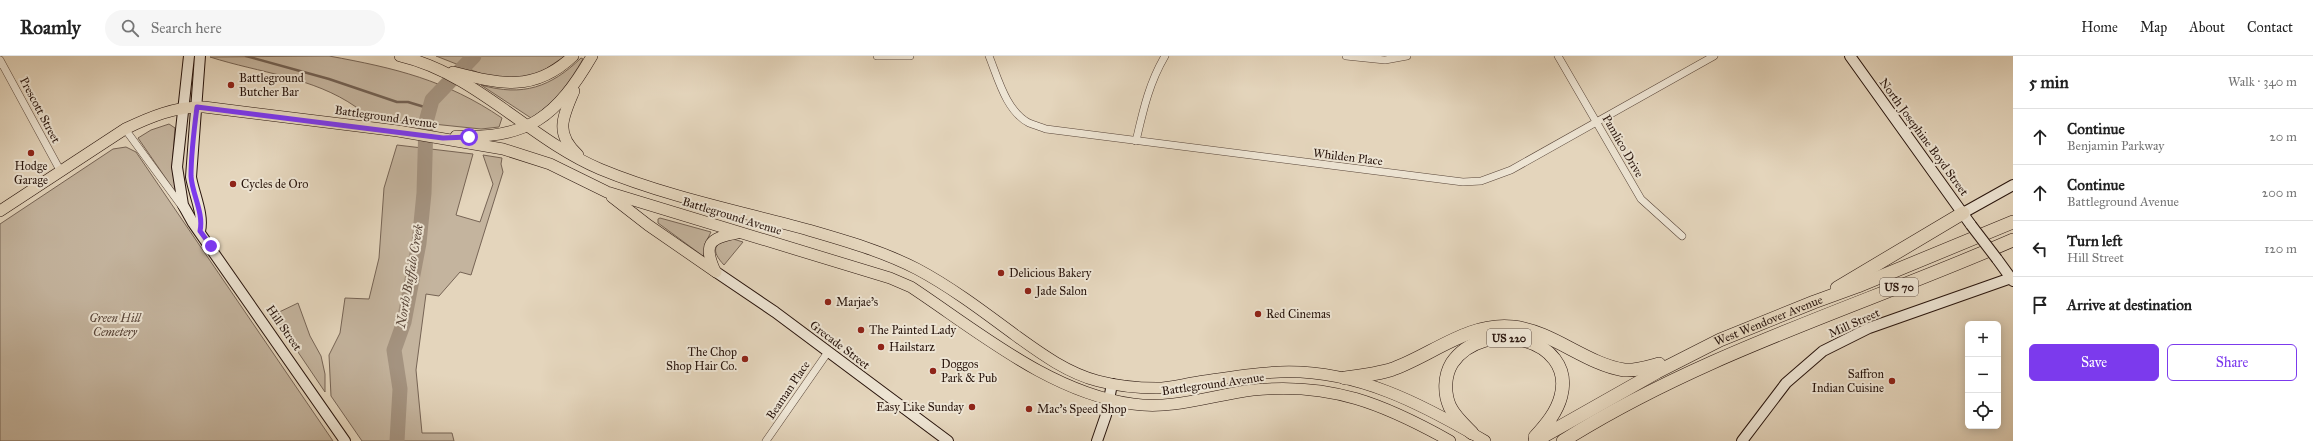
<!DOCTYPE html>
<meta charset="utf-8">
<style>
body{margin:0;font-family:"IM FELL Great Primer",serif;background:#f6f6f6;color:#222}
.controls{position:absolute;right:12px;bottom:12px;display:grid;overflow:hidden;border-radius:6px;box-shadow:0 2px 10px #0003}
.controls button{width:36px;height:36px;display:grid;place-items:center;padding:0;border:0;border-bottom:1px solid #e0e0e0;background:#fff;color:#222;font:20px sans-serif}
.stop{position:absolute;width:12px;height:12px;margin:-9px;border:3px solid #7c3aed;border-radius:50%;background:#fff}
.stop.end{background:#7c3aed;border-color:#fff;box-shadow:0 1px 4px #0008}
.list{margin:0;padding:0;list-style:none}
h2{display:flex;justify-content:space-between;align-items:center;height:52px;margin:0;padding:0 16px;font-size:17px}
h2 small{font-size:13px;font-weight:400;color:#767676}
.list li{display:grid;grid-template-columns:26px 1fr auto;gap:12px;align-items:center;box-sizing:border-box;height:56px;padding:0 16px;border-top:1px solid #e0e0e0}
.list b{display:block;font-size:15px;white-space:nowrap}
.list p{margin:0;font-size:13px;white-space:nowrap;color:#767676}
.list em{font-size:13px;font-style:normal;color:#767676}
.actions{display:flex;gap:8px;padding:12px 16px}
.actions a{flex:1;padding:9px 0;border:1px solid #7c3aed;border-radius:6px;text-align:center;font-size:14px;color:#7c3aed}
.actions .main{background:#7c3aed;color:#fff}
.icon{flex:none;width:22px;height:22px;fill:none;stroke:currentColor;stroke-width:2;stroke-linecap:round;stroke-linejoin:round}
.map{position:relative;flex:none;width:2013px;height:385px;overflow:hidden}
header{display:flex;align-items:center;gap:24px;box-sizing:border-box;height:56px;padding:0 20px;background:#fff;border-bottom:1px solid #e0e0e0}
header strong{font-size:19px}
nav{display:flex;gap:22px;margin-inline-start:auto;font-size:14px}
.search{width:280px;height:36px;background:#f6f6f6;display:flex;align-items:center;gap:10px;box-sizing:border-box;padding:0 14px;border-radius:22px;color:#767676;font-size:15px}
main{display:flex}
aside{flex:1;background:#fff}
.map>svg:first-child{display:block}
</style>
<header>
<strong>Roamly</strong>
<div class="search"><svg class="icon" aria-label="search" viewBox="0 0 24 24"><circle cx="10" cy="10" r="6"/><path d="M15 15l6 6"/></svg>Search here</div>
<nav><a>Home</a><a>Map</a><a>About</a><a>Contact</a></nav>
</header>
<main>
<div class="map">
<svg width="2013" height="385" viewBox="0 0 2013 385">
<rect width="100%" height="100%" fill="#e4d5bc"/>
<filter id="stains"><feTurbulence type="fractalNoise" baseFrequency=".005" numOctaves="4"/><feColorMatrix values="0 0 0 0 .2 0 0 0 0 .09 0 0 0 0 .02 0 0 0 .5 -.17"/></filter>
<radialGradient id="worn" r=".72"><stop offset=".6" stop-color="#630" stop-opacity="0"/><stop offset="1" stop-color="#630" stop-opacity=".3"/></radialGradient>
<g fill="#c4b49e" stroke="#766455">
<path d="M 329,0 C 395,12 446,24 502,62 L 499,71 L 481,73 L 356,60 L 356,51 C 313,21 260,17 210,1 Z"/>
<path d="M 436,0 L 565,0 L 537,19 L 497,24 Z"/>
<path d="M 581,2 L 583,3 C 569,27 555,47 531,62 L 481,29 C 523,41 551,31 581,2 Z"/>
<path d="M 169,68 L 175,72 L 172,111 L 176,137 L 138,82 L 151,74 Z"/>
<path d="M 397,89 L 473,98 L 456,159 L 480,166 L 493,128 L 483,99 L 502,102 L 501,108 L 503,116 L 471,219 L 460,216 L 439,240 L 426,238 L 416,314 L 422,377 L 452,377 L 454,385 L 362,385 L 331,340 L 329,299 L 340,277 L 345,242 L 369,243 L 379,202 L 384,132 Z"/>
<path d="M 126,91 L 136,96 L 333,385 L 0,385 L 0,168 L 113,93 Z"/>
<path d="M 660,162 L 711,176 L 705,188 L 704,199 L 703,200 L 658,167 L 658,163 Z"/>
<path d="M 730,182 L 743,186 L 724,209 C 711,195 713,188 730,182 Z"/>
<path d="M 298,247 L 310,280 L 321,300 L 325,318 L 325,336 L 273,259 Z"/>
</g>
<g fill="none" stroke-linecap="round" stroke-linejoin="round">
<path stroke="#726052" stroke-width="2.5" d="M 246,0 L 329,23 L 397,46 L 408,46 L 431,53"/>
<path stroke="#a49380" stroke-width="15" d="M 397,385 L 400,333 L 394,294 L 404,266 L 419,187 L 424,137 L 426,66 L 432,44 L 474,0"/>
<defs>
<g id="street">
<path d="M 877,0 L 910,0"/>
<path d="M 989,0 C 998,22 1006,55 1029,67 C 1034,69 1041,71 1046,73 L 1463,126 L 1481,125 L 1511,114 L 1714,0"/>
<path d="M 1346,0 L 1385,4 L 1407,0"/>
<path d="M 1558,0 L 1641,143 L 1682,180"/>
<path d="M 0,4 L 61,116"/>
<path d="M 125,73 L 183,152"/>
<path d="M 1136,85 C 1143,55 1149,27 1165,0"/>
<path d="M 766,385 L 828,296"/>
</g>
<g id="secondary">
<path d="M 189,0 L 177,111 L 183,149 L 193,167 L 345,385"/>
<path d="M 1850,0 L 1971,169"/>
<path d="M 1963,157 L 2013,129"/>
<path d="M 200,175 C 204,159 194,138 191,121 L 200,0"/>
<path d="M 1997,203 L 2013,225"/>
<path d="M 716,216 L 775,256 L 948,385"/>
<path d="M 1097,385 L 1106,359 L 1112,328"/>
<path d="M 1742,385 L 1786,327 L 1823,295 L 1869,272 L 2011,222"/>
</g>
<g id="primary">
<path d="M 400,0 C 477,18 529,83 600,113 C 665,140 738,155 805,173 C 843,184 882,195 917,213 C 951,231 984,256 1015,279 C 1040,297 1067,317 1098,325 C 1117,330 1137,332 1157,332 C 1170,332 1184,328 1198,326 C 1225,322 1253,317 1280,316 C 1356,313 1422,348 1485,385"/>
<path d="M 453,16 C 500,28 534,37 573,0"/>
<path d="M 574,35 C 563,61 554,77 578,99"/>
<path d="M 456,80 C 528,84 557,60 592,0"/>
<path d="M 612,141 L 648,169 L 716,216"/>
<path d="M 0,155 L 125,73 C 150,61 176,50 204,51 L 398,75 L 503,93 L 550,108 L 607,136 L 890,222 L 911,231 C 979,276 1051,337 1133,348 C 1173,354 1213,339 1253,334 C 1331,326 1384,348 1450,385"/>
<path d="M 715,215 C 703,188 709,182 737,177"/>
</g>
<g id="highway">
<path d="M 1837,232 L 1963,157"/>
<path d="M 1345,322 C 1361,320 1378,318 1393,313 C 1432,299 1469,266 1513,271 C 1552,275 1586,308 1624,314 C 1636,315 1648,311 1659,308"/>
<path d="M 1472,377 C 1464,369 1455,361 1450,351 C 1444,338 1444,320 1452,307 C 1483,261 1576,281 1561,340 C 1557,356 1546,369 1535,381"/>
<path id="s1" d="M 1535,385 L 1657,316 L 1720,284 L 1814,246 L 1858,230 L 2013,166"/>
<path d="M 1563,385 C 1702,297 1862,250 2013,184"/>
</g>
</defs>
<use href="#street" stroke="#574438" stroke-width="8"/>
<use href="#secondary" stroke="#28140c" stroke-width="12"/>
<use href="#primary" stroke="#28140c" stroke-width="12"/>
<use href="#highway" stroke="#28140c" stroke-width="14"/>
<use href="#street" stroke="#ede4d3" stroke-width="7"/>
<use href="#secondary" stroke="#ede4d3" stroke-width="10"/>
<use href="#primary" stroke="#e4d5bc" stroke-width="11"/>
<use href="#highway" stroke="#e4d5bc" stroke-width="13"/>
<defs>
<path id="secondary-bridge" d="M 1971,169 L 1997,203"/>
</defs>
<use href="#secondary-bridge" stroke="#28140c" stroke-width="12" stroke-linecap="butt"/>
<use href="#secondary-bridge" stroke="#ede4d3" stroke-width="10"/>
</g>
<g fill="none" stroke-linecap="round" stroke-linejoin="round">
<path stroke="#7c3aed" stroke-width="5" d="M 211,190 L 200,175 C 204,157 192,138 191,120 C 191,97 194,74 197,51 L 443,82 L 469,81"/>
</g>
<g fill="#8f2418" stroke="#ede4d3" stroke-width="1.5">
<circle cx="231" cy="29" r="4"/>
<circle cx="31" cy="97" r="4"/>
<circle cx="233" cy="128" r="4"/>
<circle cx="1001" cy="217" r="4"/>
<circle cx="1028" cy="235" r="4"/>
<circle cx="828" cy="246" r="4"/>
<circle cx="1258" cy="258" r="4"/>
<circle cx="861" cy="274" r="4"/>
<circle cx="881" cy="291" r="4"/>
<circle cx="745" cy="303" r="4"/>
<circle cx="933" cy="315" r="4"/>
<circle cx="1892" cy="325" r="4"/>
<circle cx="972" cy="351" r="4"/>
<circle cx="1029" cy="353" r="4"/>
</g>
<g text-anchor="middle" dominant-baseline="central" stroke-width="4" stroke-linejoin="round" paint-order="stroke">
<g fill="#ede4d3" stroke="#635248" stroke-width="1">
<rect x="1880" y="222" width="38" height="18" rx="3"/>
<rect x="1487" y="273" width="44" height="18" rx="3"/>
</g>
<g font-size="11" font-weight="bold" fill="#28140c">
<text x="1899" y="231">US 70</text>
<text x="1509" y="282">US 220</text>
</g>
<g font-size="12" fill="#28140c" stroke="#ede4d3" text-anchor="start">
<text x="239" y="22">Battleground<tspan x="239" dy="14">Butcher Bar</tspan></text>
<text x="31" y="110" text-anchor="middle">Hodge<tspan x="31" dy="14">Garage</tspan></text>
<text x="241" y="128">Cycles de Oro</text>
<text x="1009" y="217">Delicious Bakery</text>
<text x="1036" y="235">Jade Salon</text>
<text x="836" y="246">Marjae's</text>
<text x="1266" y="258">Red Cinemas</text>
<text x="869" y="274">The Painted Lady</text>
<text x="889" y="291">Hailstarz</text>
<text x="737" y="296" text-anchor="end">The Chop<tspan x="737" dy="14">Shop Hair Co.</tspan></text>
<text x="941" y="308">Doggos<tspan x="941" dy="14">Park &amp; Pub</tspan></text>
<text x="1884" y="318" text-anchor="end">Saffron<tspan x="1884" dy="14">Indian Cuisine</tspan></text>
<text x="964" y="351" text-anchor="end">Easy Like Sunday</text>
<text x="1037" y="353">Mac's Speed Shop</text>
</g>
<g font-size="12" fill="#28140c" stroke="#ede4d3">
<text transform="translate(40 54) rotate(62)">Prescott Street</text>
<text transform="translate(386 61) rotate(8)">Battleground Avenue</text>
<text transform="translate(1924 81) rotate(54)">North Josephine Boyd Street</text>
<text transform="translate(1623 90) rotate(60)">Pamlico Drive</text>
<text transform="translate(1348 101) rotate(7)">Whilden Place</text>
<text transform="translate(732 160) rotate(17)">Battleground Avenue</text>
<text stroke="none"><textPath href="#s1" startOffset="263">West Wendover Avenue</textPath></text>
<text transform="translate(1854 267) rotate(-24)">Mill Street</text>
<text transform="translate(284 272) rotate(55)">Hill Street</text>
<text transform="translate(840 289) rotate(37)">Grecade Street</text>
<text transform="translate(1213 328) rotate(-8)">Battleground Avenue</text>
<text transform="translate(788 334) rotate(-56)">Beaman Place</text>
</g>
<g font-size="12" font-style="italic" fill="#574438" stroke="#ede4d3">
<text x="115" y="262">Green Hill<tspan x="115" dy="14">Cemetery</tspan></text>
</g>
<g font-size="13" font-style="italic" fill="#5a473a" stroke="#ede4d3">
<text transform="translate(410 220) rotate(-80)">North Buffalo Creek</text>
</g>
</g>
<rect width="100%" height="100%" filter="url(#stains)"/>
<rect width="100%" height="100%" fill="url(#worn)"/>
</svg>
<div class="controls">
<button>+</button>
<button>−</button>
<button><svg class="icon" aria-label="locate" viewBox="0 0 24 24"><circle cx="12" cy="12" r="6"/><path d="M12 2v4M12 18v4M2 12h4M18 12h4"/></svg></button>
</div>
<div class="stop" style="left:469px;top:81px"></div>
<div class="stop end" style="left:211px;top:190px"></div>
</div>
<aside>
<h2>5 min<small>Walk · 340 m</small></h2>
<ul class="list">
<li><svg class="icon" aria-label="ahead" viewBox="0 0 24 24"><path d="M12 20V5M6 11l6-6 6 6"/></svg><div><b>Continue</b><p>Benjamin Parkway</p></div><em>20 m</em></li>
<li><svg class="icon" aria-label="ahead" viewBox="0 0 24 24"><path d="M12 20V5M6 11l6-6 6 6"/></svg><div><b>Continue</b><p>Battleground Avenue</p></div><em>200 m</em></li>
<li><svg class="icon" aria-label="left" viewBox="0 0 24 24"><path d="M17 20v-9H6M10 6l-5 5 5 5"/></svg><div><b>Turn left</b><p>Hill Street</p></div><em>120 m</em></li>
<li><svg class="icon" aria-label="arrive" viewBox="0 0 24 24"><path d="M6 21V4h12l-3 4 3 4H6"/></svg><div><b>Arrive at destination</b></div></li>
</ul>
<div class="actions"><a class="main">Save</a><a>Share</a></div>
</aside>
</main>
